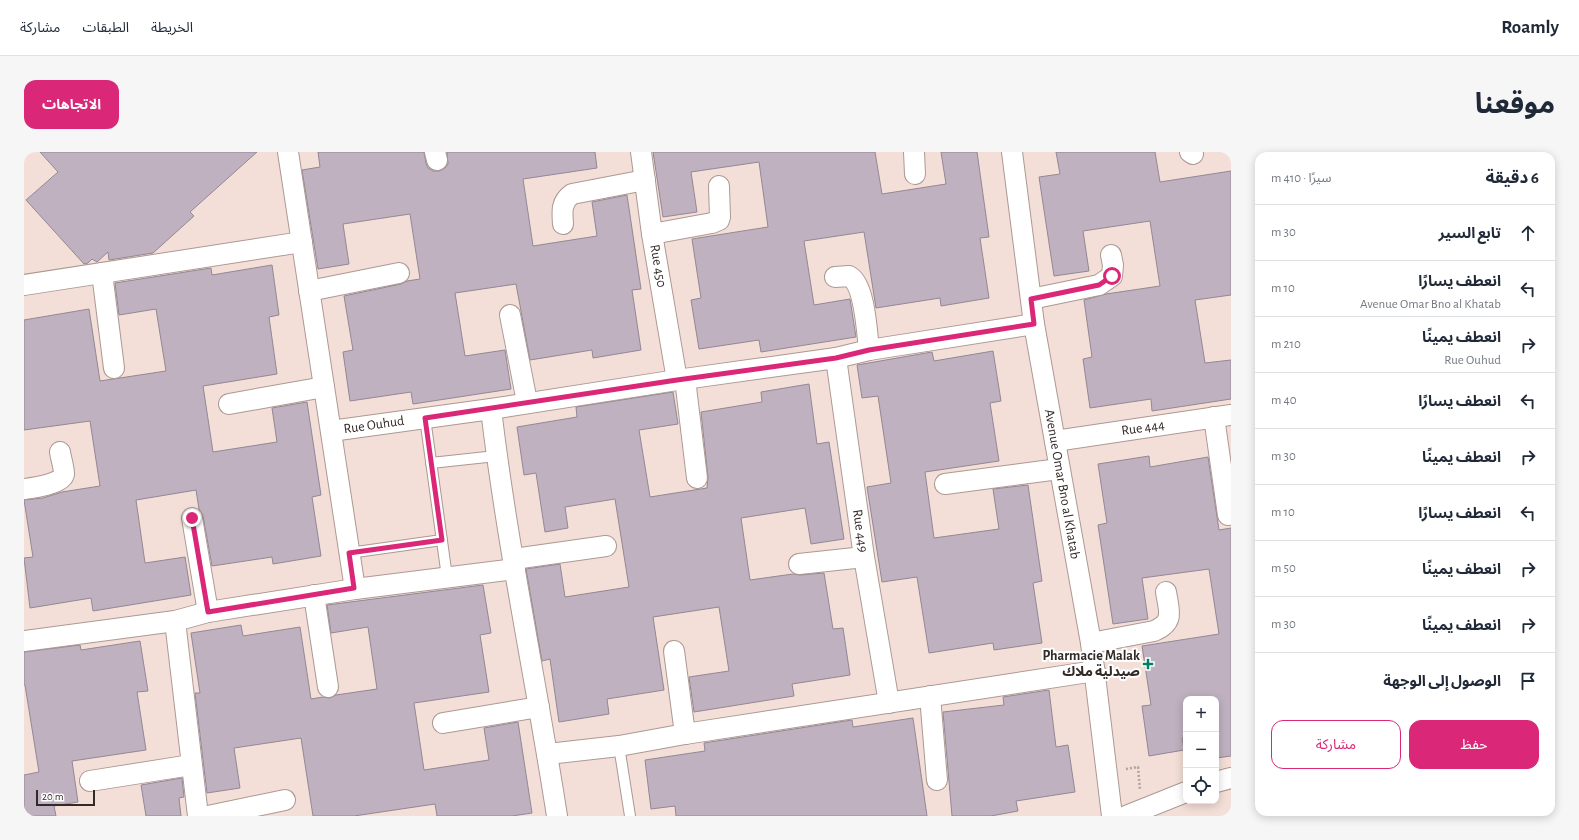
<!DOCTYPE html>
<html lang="ar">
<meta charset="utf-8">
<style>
body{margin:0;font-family:"Alegreya Sans","Noto Sans Arabic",sans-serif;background:#f6f6f7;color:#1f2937;direction:rtl}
.controls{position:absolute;right:12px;bottom:12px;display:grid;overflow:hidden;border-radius:8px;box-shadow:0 2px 10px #0003}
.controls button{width:36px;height:36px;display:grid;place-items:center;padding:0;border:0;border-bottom:1px solid #e0e1e3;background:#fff;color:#1f2937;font:20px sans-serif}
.scale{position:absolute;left:12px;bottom:10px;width:59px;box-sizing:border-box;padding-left:4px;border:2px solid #312a27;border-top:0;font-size:11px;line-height:14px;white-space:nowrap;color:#312a27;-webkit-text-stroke:3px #fff;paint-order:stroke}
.stop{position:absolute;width:12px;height:12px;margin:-9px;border:3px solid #db2777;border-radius:50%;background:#fff}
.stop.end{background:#db2777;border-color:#fff;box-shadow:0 1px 4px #0008}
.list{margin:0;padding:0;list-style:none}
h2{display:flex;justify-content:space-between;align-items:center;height:52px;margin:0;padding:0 16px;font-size:17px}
h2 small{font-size:13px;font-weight:400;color:#747a83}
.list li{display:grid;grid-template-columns:26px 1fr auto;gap:12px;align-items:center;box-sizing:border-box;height:56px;padding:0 16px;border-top:1px solid #e0e1e3}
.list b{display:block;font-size:15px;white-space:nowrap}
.list p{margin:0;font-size:13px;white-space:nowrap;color:#747a83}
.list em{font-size:13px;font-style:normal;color:#747a83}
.actions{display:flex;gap:8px;padding:12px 16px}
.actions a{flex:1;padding:9px 0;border:1px solid #db2777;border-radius:12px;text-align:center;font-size:14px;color:#db2777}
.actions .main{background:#db2777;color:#fff}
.icon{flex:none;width:22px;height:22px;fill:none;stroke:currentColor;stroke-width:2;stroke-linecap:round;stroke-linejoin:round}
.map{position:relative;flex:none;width:1207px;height:664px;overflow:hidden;direction:ltr;border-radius:12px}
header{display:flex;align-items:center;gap:24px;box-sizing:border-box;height:56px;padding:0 20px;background:#fff;border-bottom:1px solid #e0e1e3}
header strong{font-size:19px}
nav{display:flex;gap:22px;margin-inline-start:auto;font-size:14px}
.intro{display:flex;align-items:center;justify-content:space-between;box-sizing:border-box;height:96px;padding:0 24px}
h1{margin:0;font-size:28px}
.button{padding:10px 18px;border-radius:12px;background:#db2777;color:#fff;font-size:14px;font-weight:700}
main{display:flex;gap:24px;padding:0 24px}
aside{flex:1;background:#fff;border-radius:12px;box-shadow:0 2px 10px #0003}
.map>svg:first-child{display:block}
</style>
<header>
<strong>Roamly</strong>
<nav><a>الخريطة</a><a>الطبقات</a><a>مشاركة</a></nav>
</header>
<div class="intro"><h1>موقعنا</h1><a class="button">الاتجاهات</a></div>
<main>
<aside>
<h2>6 دقيقة<small>سيرًا · 410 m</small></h2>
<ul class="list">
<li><svg class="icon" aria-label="ahead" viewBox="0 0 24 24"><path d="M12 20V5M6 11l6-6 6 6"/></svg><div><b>تابع السير</b></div><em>30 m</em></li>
<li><svg class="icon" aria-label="left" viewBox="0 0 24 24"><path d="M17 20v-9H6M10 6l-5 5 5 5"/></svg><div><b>انعطف يسارًا</b><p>Avenue Omar Bno al Khatab</p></div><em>10 m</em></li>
<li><svg class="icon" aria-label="right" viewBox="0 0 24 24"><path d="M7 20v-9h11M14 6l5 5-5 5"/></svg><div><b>انعطف يمينًا</b><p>Rue Ouhud</p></div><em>210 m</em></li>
<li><svg class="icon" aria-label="left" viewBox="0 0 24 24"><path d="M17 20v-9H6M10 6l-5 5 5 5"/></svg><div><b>انعطف يسارًا</b></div><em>40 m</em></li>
<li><svg class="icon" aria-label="right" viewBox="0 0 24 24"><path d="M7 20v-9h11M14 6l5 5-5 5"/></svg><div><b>انعطف يمينًا</b></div><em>30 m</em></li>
<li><svg class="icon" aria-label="left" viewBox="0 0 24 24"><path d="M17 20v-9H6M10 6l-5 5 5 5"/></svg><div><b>انعطف يسارًا</b></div><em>10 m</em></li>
<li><svg class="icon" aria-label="right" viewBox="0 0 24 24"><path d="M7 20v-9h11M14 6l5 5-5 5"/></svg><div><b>انعطف يمينًا</b></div><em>50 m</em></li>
<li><svg class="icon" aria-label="right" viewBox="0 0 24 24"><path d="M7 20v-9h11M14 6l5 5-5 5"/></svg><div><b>انعطف يمينًا</b></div><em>30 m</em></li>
<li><svg class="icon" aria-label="arrive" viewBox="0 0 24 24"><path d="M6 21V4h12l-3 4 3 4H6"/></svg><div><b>الوصول إلى الوجهة</b></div></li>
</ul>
<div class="actions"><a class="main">حفظ</a><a>مشاركة</a></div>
</aside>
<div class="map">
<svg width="1207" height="664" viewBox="0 0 1207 664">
<rect width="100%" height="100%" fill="#f3dfd7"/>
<g fill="#bfb1bf" stroke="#948795">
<path d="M 16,0 L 233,0 L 166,60 L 170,64 L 129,101 L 85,108 L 84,100 L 73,110 L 68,107 L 64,111 L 60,112 L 2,48 L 34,20 Z"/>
<path d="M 294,0 L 400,0 L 402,11 L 404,16 L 409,19 L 415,19 L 421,16 L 424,12 L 423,0 L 571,0 L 573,16 L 499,27 L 509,94 L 573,84 L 568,50 L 603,43 L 617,137 L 608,138 L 617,198 L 569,206 L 568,198 L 506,208 L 492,132 L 431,141 L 441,204 L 481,198 L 487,237 L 389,252 L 387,240 L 326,249 L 319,200 L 329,198 L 320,144 L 377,132 L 383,129 L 396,127 L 386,62 L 319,72 L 325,112 L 294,117 L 278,18 L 296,15 Z"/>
<path d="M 629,0 L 851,0 L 858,42 L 922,32 L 917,0 L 953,0 L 965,85 L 956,86 L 965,146 L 917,154 L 916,146 L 852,156 L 840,80 L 780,89 L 790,153 L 826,147 L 832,185 L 737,200 L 735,188 L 675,197 L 667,148 L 677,146 L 668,87 L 744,75 L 735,10 L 667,20 L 673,60 L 639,65 Z"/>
<path d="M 1032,0 L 1131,0 L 1136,30 L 1207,19 L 1207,143 L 1171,148 L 1181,211 L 1207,208 L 1207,247 L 1128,259 L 1127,247 L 1066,256 L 1059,207 L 1068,205 L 1060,148 L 1082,142 L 1136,134 L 1126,69 L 1059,79 L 1065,119 L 1030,124 L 1015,25 L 1036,22 Z"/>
<path d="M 248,113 L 255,163 L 245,165 L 253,222 L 179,234 L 189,300 L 253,290 L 248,256 L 283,250 L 297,343 L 288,345 L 297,404 L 249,412 L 248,405 L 188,414 L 179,364 L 175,357 L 172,338 L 112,348 L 121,411 L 161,405 L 167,443 L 69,459 L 67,446 L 6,456 L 0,406 L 9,405 L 0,348 L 19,346 L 38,340 L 76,334 L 66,269 L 0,278 L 0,168 L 65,157 L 76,229 L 142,219 L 132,157 L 95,163 L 91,131 L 187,116 L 188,123 Z"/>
<path d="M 969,199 L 977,249 L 966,251 L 975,309 L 901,320 L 910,386 L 975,377 L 969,337 L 1004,333 L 1018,429 L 1009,431 L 1018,491 L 970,498 L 969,491 L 905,501 L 893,425 L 858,430 L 843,335 L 867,331 L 854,244 L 838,246 L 833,213 L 908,200 L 910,209 Z"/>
<path d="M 785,232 L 793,292 L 805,290 L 820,387 L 787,392 L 781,356 L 717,366 L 726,428 L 769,422 L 776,423 L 800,421 L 809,477 L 819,476 L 826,523 L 768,532 L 770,544 L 670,560 L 665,525 L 705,519 L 695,455 L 629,465 L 640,538 L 583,547 L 585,562 L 535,570 L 526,507 L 518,509 L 502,417 L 536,412 L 541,445 L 605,435 L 591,347 L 541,355 L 544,376 L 521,380 L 512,321 L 500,323 L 493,275 L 553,265 L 552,255 L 649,240 L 654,272 L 615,278 L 626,345 L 683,336 L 684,325 L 677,260 L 738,250 L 737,240 Z"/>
<path d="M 1125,304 L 1126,315 L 1184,305 L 1195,378 L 1207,376 L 1207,604 L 1192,606 L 1192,547 L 1162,547 L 1162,585 L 1158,586 L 1160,598 L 1125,604 L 1118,554 L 1127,553 L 1118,494 L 1195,482 L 1185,417 L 1118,426 L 1124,467 L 1089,472 L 1074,373 L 1083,371 L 1074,312 Z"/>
<path d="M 459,433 L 467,481 L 456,483 L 465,540 L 390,551 L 400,618 L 465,608 L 460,576 L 494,570 L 508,661 L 488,664 L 413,664 L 411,652 L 330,664 L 289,664 L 277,586 L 210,596 L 216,636 L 183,641 L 171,541 L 176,541 L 167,481 L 217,473 L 219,484 L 276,475 L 287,547 L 299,545 L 306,546 L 312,543 L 353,537 L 344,475 L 307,481 L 303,453 Z"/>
<path d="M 116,489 L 124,539 L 113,540 L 122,598 L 48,609 L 54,650 L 30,654 L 32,664 L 0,664 L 0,623 L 15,620 L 1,533 L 0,533 L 0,500 L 56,493 L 57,498 Z"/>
<path d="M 1025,538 L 1032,595 L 1044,593 L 1051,640 L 992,649 L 994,659 L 967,664 L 928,664 L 919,560 L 980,553 L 979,545 Z"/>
<path d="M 889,566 L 903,664 L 652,664 L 651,654 L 627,657 L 621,608 L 681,599 L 680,591 L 828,568 L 829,575 Z"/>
<path d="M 158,626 L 160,645 L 155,646 L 157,664 L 122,664 L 117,633 Z"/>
</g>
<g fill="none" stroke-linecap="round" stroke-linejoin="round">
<defs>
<g id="service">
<path d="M 401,266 L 423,425"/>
<path d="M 407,311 L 472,304"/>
<path d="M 325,401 L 418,388"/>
<path d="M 595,594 L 606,664"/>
</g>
<g id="minor">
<path d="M 264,0 L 331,437"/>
<path d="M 411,0 L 413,8"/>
<path d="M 617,0 L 628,82 L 653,228"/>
<path d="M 890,0 L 891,22"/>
<path d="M 988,0 L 1010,172 L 1067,491 L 1088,664"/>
<path d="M 1166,0 L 1169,2"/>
<path d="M 539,72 C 538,59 537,50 548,42 L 621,28"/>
<path d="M 628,82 L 688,71 L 695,68 L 696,65 L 695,34"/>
<path d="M 78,121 L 90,216"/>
<path d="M 811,125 L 825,124 C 841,132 843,181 845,198"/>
<path d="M 0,133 L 278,90"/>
<path d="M 285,139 L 375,121"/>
<path d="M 1007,147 L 1075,133 L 1088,124 L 1089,113 L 1087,103"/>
<path d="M 486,163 L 503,250"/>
<path d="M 812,206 L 840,405 L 865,551"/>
<path d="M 661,227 L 673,326"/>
<path d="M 205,252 L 300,235"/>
<path d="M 467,257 C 483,393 512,528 533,664"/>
<path d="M 1190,265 L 1204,363"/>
<path d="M 307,279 L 467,257 L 653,228 L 812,206 L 845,198 L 1010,172"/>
<path d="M 1031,289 L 1207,263"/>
<path d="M 921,332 L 1035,317"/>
<path d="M 0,337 C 8,336 39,332 40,322 C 40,315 37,307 36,300"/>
<path d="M 168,366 L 184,460"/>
<path d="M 490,407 L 582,394"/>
<path d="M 775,412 L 840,405"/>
<path d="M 290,443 L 304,535"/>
<path d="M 151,469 L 174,664"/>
<path d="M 0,489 L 151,469 L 184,460 L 331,437 L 491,417"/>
<path d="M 1067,491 L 1130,479 C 1151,470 1145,459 1142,440"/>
<path d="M 650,499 L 661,582"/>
<path d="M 906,544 L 913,628"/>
<path d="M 419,571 L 515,555"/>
<path d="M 524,602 L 595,594 L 661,582 L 1071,519"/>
<path d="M 66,629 L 167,613"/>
<path d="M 1192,630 L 1207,626"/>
<path d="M 184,664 L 261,648"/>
<path d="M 1102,664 L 1162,640"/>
</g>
</defs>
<use href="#service" stroke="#ac9992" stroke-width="12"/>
<use href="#minor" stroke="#ac9992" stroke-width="22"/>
<path stroke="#b2a39c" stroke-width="2.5" stroke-dasharray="2 2" stroke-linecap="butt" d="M 1102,617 L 1114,615 L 1116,638"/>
<use href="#service" stroke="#fff" stroke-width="10"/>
<use href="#minor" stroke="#fff" stroke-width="20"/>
</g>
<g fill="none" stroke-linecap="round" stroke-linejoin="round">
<path stroke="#db2777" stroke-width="5" d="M 168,366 L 184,460 L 330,436 L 325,401 L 418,388 L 401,266 L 653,228 L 812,206 L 845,198 L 1010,172 L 1007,147 L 1075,133 L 1088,124"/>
</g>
<path fill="#008062" stroke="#fff" stroke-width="1.5" d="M1122 506h4v4h4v4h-4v4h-4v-4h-4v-4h4z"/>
<g text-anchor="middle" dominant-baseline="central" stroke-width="4" stroke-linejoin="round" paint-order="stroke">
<g font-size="14" fill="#312a27" stroke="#fff">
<text transform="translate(634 114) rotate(80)">Rue 450</text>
<text transform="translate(350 273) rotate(-8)">Rue Ouhud</text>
<text transform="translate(1119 276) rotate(-8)">Rue 444</text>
<text transform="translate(1038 332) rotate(80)">Avenue Omar Bno al Khatab</text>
<text transform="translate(836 379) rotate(82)">Rue 449</text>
</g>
<g font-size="14" font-weight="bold" fill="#312a27" stroke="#fff" text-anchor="end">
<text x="1116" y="504">Pharmacie Malak<tspan x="1116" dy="16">صيدلية ملاك</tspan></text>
</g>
</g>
</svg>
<div class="controls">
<button>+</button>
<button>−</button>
<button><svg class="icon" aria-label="locate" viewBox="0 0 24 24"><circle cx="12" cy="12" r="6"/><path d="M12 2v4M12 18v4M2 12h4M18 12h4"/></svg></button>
</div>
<div class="scale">20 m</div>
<div class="stop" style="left:1088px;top:124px"></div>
<div class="stop end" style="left:168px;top:366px"></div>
</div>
</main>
